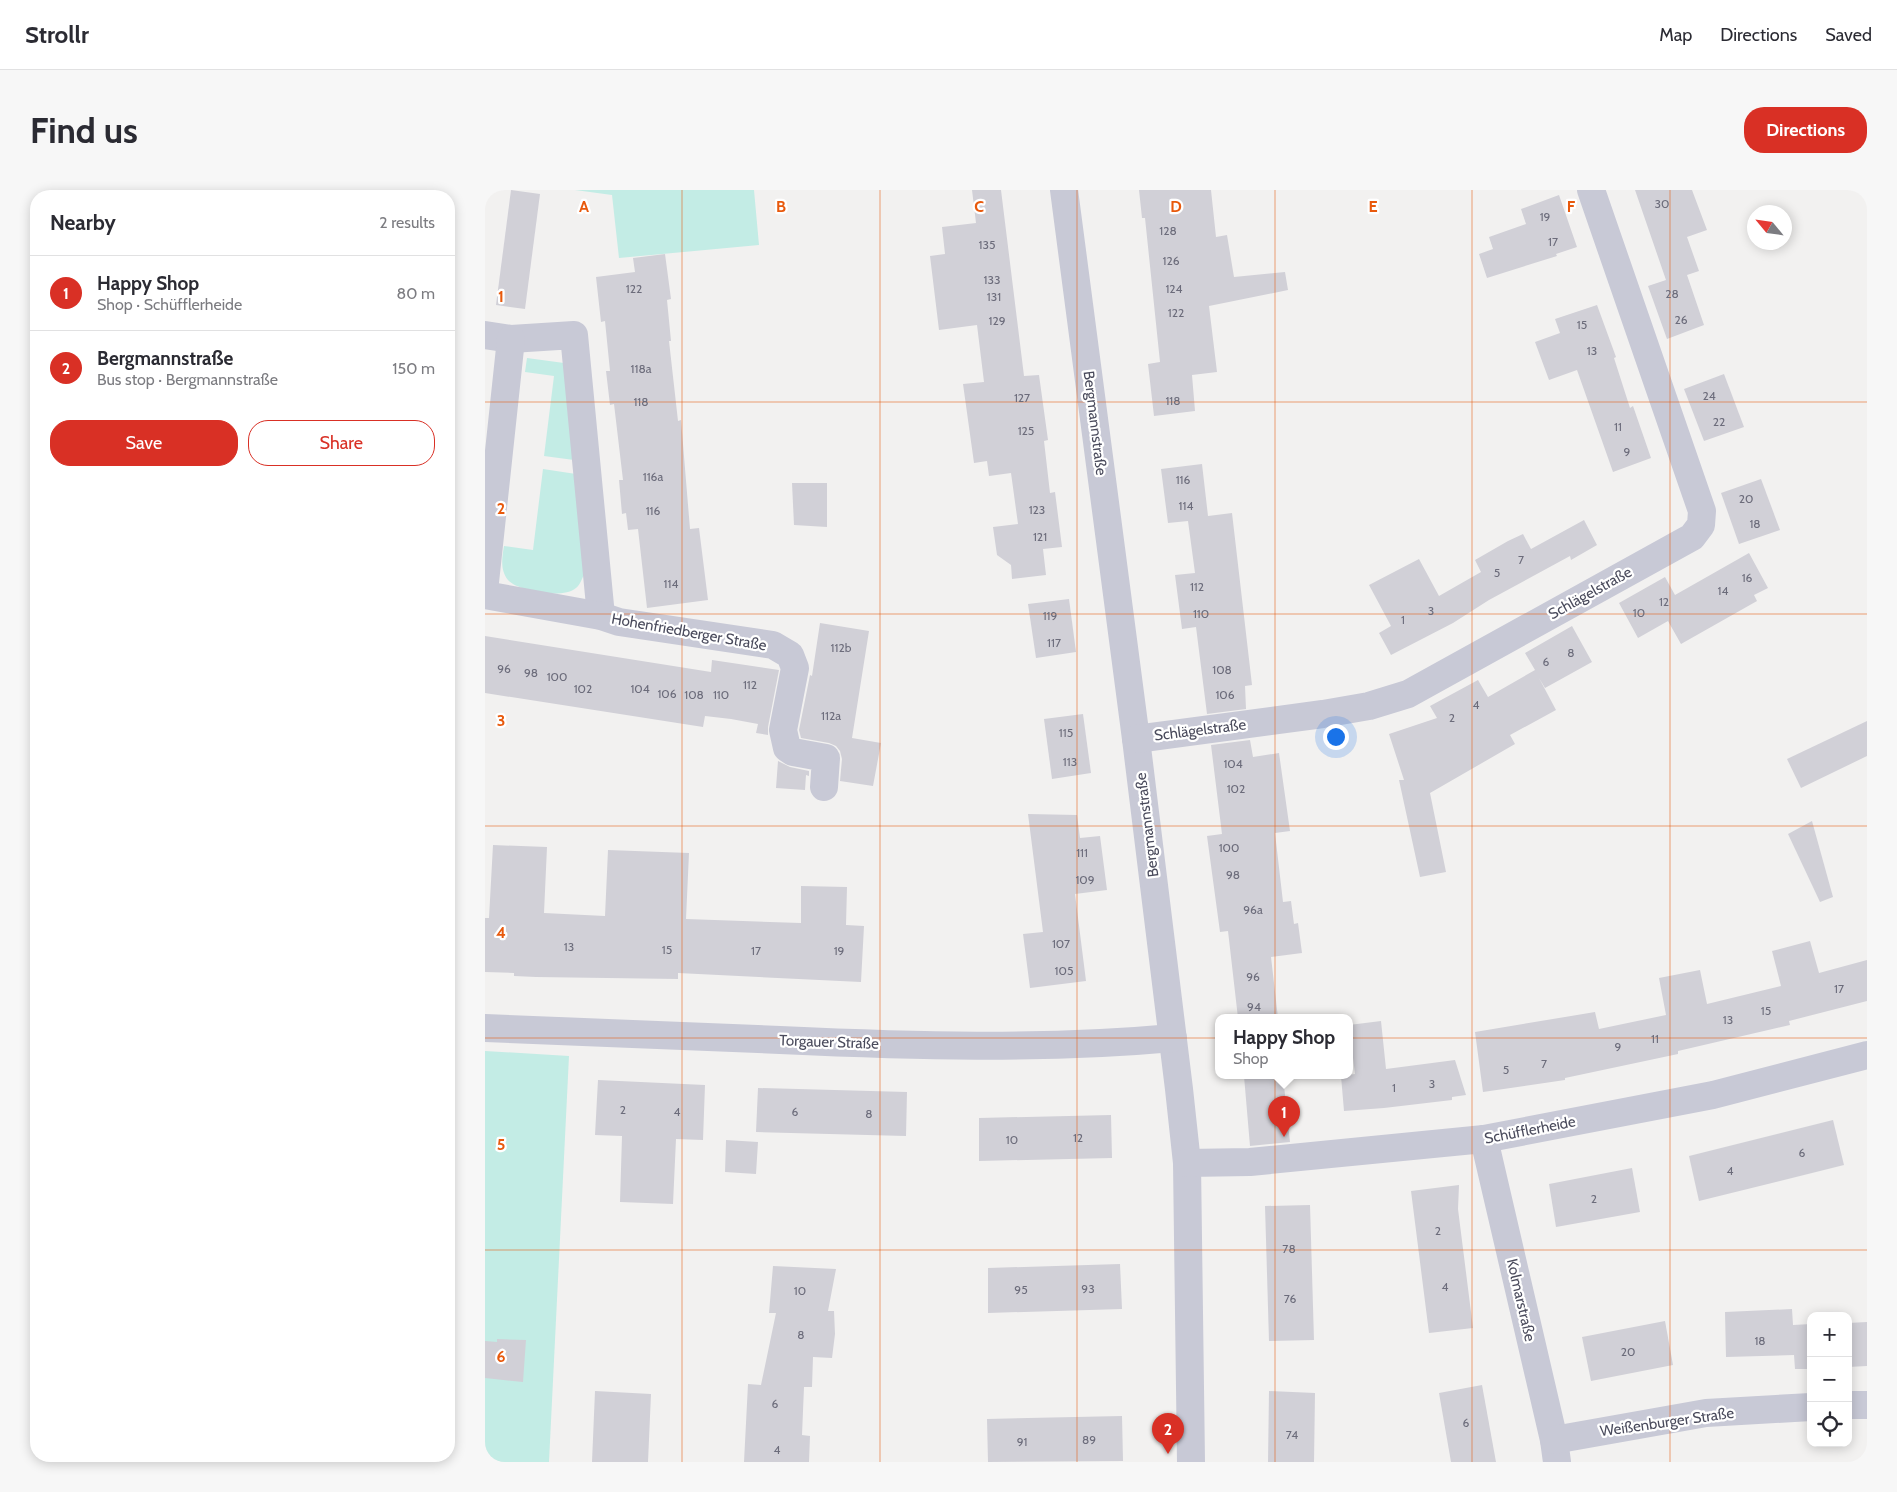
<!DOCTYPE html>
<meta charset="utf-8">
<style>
body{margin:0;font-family:Cabin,sans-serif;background:#f7f7f7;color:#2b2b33}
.controls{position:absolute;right:15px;bottom:15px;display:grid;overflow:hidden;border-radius:10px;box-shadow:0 2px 12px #0003}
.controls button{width:45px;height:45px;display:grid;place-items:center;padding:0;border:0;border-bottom:1px solid #e1e1e2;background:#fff;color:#2b2b33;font:25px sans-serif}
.compass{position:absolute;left:1262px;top:15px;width:45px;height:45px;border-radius:50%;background:#fff;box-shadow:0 2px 12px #0003;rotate:299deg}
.you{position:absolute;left:850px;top:546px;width:18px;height:18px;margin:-12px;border:4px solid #fff;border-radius:50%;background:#1a73e8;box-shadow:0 0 0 8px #1a73e833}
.badge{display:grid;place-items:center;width:32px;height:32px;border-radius:50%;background:#d93025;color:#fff;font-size:16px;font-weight:700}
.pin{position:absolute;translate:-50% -41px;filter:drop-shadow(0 1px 2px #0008)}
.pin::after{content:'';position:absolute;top:26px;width:18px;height:15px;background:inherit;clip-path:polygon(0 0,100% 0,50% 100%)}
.popup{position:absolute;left:730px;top:824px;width:138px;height:65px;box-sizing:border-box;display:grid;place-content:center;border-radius:10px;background:#fff;filter:drop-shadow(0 1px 4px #0005);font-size:16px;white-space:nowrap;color:#7c7c81}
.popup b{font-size:19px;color:#2b2b33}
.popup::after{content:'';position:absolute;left:50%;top:100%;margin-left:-10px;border:10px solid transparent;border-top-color:#fff}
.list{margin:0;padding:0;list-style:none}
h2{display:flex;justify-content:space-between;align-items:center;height:65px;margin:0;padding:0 20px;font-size:21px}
h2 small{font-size:16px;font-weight:400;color:#7c7c81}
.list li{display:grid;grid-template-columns:32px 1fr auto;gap:15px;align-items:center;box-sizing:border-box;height:75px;padding:0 20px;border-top:1px solid #e1e1e2}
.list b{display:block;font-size:19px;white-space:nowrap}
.list p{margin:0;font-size:16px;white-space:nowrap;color:#7c7c81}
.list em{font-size:16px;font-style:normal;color:#7c7c81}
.actions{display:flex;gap:10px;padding:15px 20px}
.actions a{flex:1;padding:11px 0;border:1px solid #d93025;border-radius:20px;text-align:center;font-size:18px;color:#d93025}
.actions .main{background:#d93025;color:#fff}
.icon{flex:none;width:28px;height:28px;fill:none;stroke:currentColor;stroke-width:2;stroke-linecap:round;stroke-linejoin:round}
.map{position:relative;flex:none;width:1382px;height:1272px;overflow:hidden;border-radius:20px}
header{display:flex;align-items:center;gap:30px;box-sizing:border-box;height:70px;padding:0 25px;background:#fff;border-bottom:1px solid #e1e1e2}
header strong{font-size:24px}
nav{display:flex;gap:28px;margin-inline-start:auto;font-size:18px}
.intro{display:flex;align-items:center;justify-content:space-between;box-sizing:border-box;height:120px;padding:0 30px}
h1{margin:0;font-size:35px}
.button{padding:12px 22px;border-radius:20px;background:#d93025;color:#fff;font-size:18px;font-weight:700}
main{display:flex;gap:30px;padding:0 30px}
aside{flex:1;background:#fff;border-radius:20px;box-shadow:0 2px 12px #0003}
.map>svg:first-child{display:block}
</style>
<header>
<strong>Strollr</strong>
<nav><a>Map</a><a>Directions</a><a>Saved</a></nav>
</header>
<div class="intro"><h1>Find us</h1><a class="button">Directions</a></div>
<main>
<aside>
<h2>Nearby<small>2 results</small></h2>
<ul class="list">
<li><span class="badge">1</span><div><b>Happy Shop</b><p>Shop · Schüfflerheide</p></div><em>80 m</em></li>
<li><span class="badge">2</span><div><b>Bergmannstraße</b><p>Bus stop · Bergmannstraße</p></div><em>150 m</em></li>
</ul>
<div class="actions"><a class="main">Save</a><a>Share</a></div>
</aside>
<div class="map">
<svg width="1382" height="1272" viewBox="0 0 1382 1272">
<rect width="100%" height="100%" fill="#f2f1f0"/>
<g fill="#c3ece5">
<path d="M 90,0 L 269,0 L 274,55 L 134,68 L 127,5 Z"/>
<path d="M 42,168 L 79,173 L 89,270 L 59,266 L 69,186 L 40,182 Z"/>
<path d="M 58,279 L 91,284 L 99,384 C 97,389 95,395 91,398 C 79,409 34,402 23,390 C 15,380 17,368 19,356 L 48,360 Z"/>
<path d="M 0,861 L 84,866 L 64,1272 L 0,1272 Z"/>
</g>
<g fill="#d1d0d7">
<path d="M 26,0 L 55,4 L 40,119 L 11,115 Z"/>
<path d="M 487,0 L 516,0 L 539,186 L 554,185 L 563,250 L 559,251 L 565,303 L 570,302 L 577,357 L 558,359 L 561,385 L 527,389 L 526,375 L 512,365 L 508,337 L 533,334 L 526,283 L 504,286 L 502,271 L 489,273 L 478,194 L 499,192 L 492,135 L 454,140 L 445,66 L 460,64 L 457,37 L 491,33 Z"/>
<path d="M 654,0 L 726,0 L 731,47 L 742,45 L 749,87 L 800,82 L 803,100 L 724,116 L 732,182 L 707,185 L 710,221 L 669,226 L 663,174 L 675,172 L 660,28 L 657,28 Z"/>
<path d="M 1150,0 L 1207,0 L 1222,40 L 1202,47 L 1214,81 L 1202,85 L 1219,135 L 1182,149 L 1163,96 L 1181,90 Z"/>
<path d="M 1074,5 L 1092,57 L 1071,64 L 1072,66 L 1002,88 L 994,64 L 1008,59 L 1004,47 L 1041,34 L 1036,19 Z"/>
<path d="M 180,64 L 186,109 L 182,110 L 186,151 L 184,151 L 193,231 L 196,230 L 205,339 L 214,338 L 223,410 L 162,418 L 153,339 L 143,340 L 141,323 L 137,324 L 134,290 L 138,290 L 129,214 L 125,215 L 121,181 L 125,181 L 120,131 L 116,132 L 111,87 L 150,82 L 148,68 Z"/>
<path d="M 1112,115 L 1131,167 L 1129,168 L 1145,218 L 1148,216 L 1166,268 L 1128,282 L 1092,180 L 1064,190 L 1050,152 L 1075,143 L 1070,129 Z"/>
<path d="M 1239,184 L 1259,237 L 1219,251 L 1199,199 Z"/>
<path d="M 717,274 L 723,326 L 747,323 L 767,495 L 760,496 L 761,519 L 722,524 L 711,437 L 697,439 L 690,385 L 710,383 L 703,331 L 683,333 L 676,279 Z"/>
<path d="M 1276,289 L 1295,340 L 1254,354 L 1236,303 Z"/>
<path d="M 307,293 L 342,293 L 342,337 L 309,335 Z"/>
<path d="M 1099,330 L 1112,355 L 1086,370 L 1085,366 L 1004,410 L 968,433 L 906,465 L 894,443 L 906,436 L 884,395 L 934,369 L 954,406 L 996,382 L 990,370 L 1023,351 L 1038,344 L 1046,359 Z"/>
<path d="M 1264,363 L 1283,398 L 1269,405 L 1272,411 L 1196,454 L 1183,431 L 1153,448 L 1134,413 L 1180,387 L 1190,405 Z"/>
<path d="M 584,409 L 591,462 L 551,468 L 543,414 Z"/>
<path d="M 335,433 L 384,441 L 367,548 L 396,553 L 388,596 L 355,591 L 357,569 L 355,561 L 351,556 L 344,553 L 316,548 L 314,540 L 325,485 L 327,486 Z"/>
<path d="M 1087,436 L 1107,472 L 1060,498 L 1054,488 L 1071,520 L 1025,545 L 1030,554 L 945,603 L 961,682 L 935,687 L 914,590 L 919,590 L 904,544 L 952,528 L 945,516 L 993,490 L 1003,507 L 1050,480 L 1040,463 Z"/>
<path d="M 0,446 L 226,482 L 227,470 L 294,480 L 283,537 L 283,545 L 271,543 L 273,534 L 246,529 L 220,526 L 218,537 L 0,503 Z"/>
<path d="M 598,524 L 606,583 L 567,589 L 559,529 Z"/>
<path d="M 1382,531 L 1382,566 L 1316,598 L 1302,569 Z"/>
<path d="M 765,550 L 768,567 L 794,563 L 805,641 L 790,643 L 798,712 L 806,711 L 809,734 L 813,733 L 817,763 L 786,767 L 793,828 L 753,828 L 743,741 L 735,742 L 722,646 L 737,644 L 726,555 Z"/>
<path d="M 293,571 L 305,577 L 324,581 L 324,586 L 321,585 L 320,600 L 291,598 Z"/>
<path d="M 543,624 L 592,625 L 595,648 L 615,646 L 622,700 L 590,704 L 601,791 L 545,798 L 538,744 L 558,742 Z"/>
<path d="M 1327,631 L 1348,707 L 1335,712 L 1303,644 Z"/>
<path d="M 8,655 L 62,657 L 59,723 L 120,726 L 123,660 L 204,663 L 201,729 L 316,733 L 316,696 L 362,697 L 361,735 L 379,736 L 376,792 L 193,783 L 193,789 L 51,787 L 29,786 L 29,783 L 0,782 L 0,728 L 4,728 Z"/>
<path d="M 1325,751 L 1334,783 L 1382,770 L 1382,811 L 1304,831 L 1305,835 L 1193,861 L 1193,864 L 1080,888 L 1080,890 L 998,902 L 990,842 L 1110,822 L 1114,839 L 1181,825 L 1174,788 L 1215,780 L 1222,814 L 1296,796 L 1287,761 Z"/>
<path d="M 896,831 L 901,879 L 970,870 L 981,905 L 967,907 L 967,910 L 899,918 L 859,921 L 856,886 L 870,884 L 864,835 Z"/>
<path d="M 759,886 L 798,886 L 805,952 L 765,956 Z"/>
<path d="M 113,890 L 220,895 L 218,950 L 191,949 L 188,1014 L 135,1012 L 137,946 L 110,945 Z"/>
<path d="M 273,898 L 422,902 L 421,946 L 271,942 Z"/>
<path d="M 626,925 L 627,968 L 494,971 L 494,928 Z"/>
<path d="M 1348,930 L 1359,975 L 1214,1011 L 1204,966 Z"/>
<path d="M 241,950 L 273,952 L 271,984 L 240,982 Z"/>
<path d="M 1147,978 L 1155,1022 L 1071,1037 L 1064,994 Z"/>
<path d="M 974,995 L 973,1019 L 988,1138 L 944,1143 L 926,1001 Z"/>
<path d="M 825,1015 L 829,1150 L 784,1151 L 780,1016 Z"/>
<path d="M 635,1074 L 637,1119 L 503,1123 L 503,1078 Z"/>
<path d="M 288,1076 L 351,1079 L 343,1121 L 349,1121 L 350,1144 L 347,1168 L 328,1167 L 327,1197 L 319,1197 L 317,1245 L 325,1246 L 324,1272 L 259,1272 L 263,1194 L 276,1195 L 291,1123 L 284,1123 Z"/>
<path d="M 1307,1119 L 1308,1135 L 1326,1134 L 1326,1179 L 1310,1179 L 1309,1165 L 1241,1167 L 1240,1122 Z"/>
<path d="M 1180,1131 L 1188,1175 L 1106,1191 L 1097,1147 Z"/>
<path d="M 1382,1132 L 1382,1176 L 1363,1177 L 1363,1133 Z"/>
<path d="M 12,1149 L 41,1150 L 38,1192 L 0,1188 L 0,1151 L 12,1152 Z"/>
<path d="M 997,1195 L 1011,1272 L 966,1272 L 954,1203 Z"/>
<path d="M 110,1201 L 166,1204 L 163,1272 L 107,1272 Z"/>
<path d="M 784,1201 L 830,1203 L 829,1272 L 783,1272 Z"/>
<path d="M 637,1226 L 638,1271 L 503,1272 L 502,1229 Z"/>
</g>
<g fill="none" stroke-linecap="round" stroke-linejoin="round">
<g stroke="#c8c9d6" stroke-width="28">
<path d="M 579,0 L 651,549 L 694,899 L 702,973 L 706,1272"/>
<path d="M 0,145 L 26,149 L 89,145 L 116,426"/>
<path d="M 0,392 L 26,149"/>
<path d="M 0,405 L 116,426 L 134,432 L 288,455 L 305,465 L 310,478 L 298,540 L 302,558 L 308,562 L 341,568 L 339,597"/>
<path d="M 651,549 L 838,524 L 884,516 L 923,504 L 1207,347 L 1216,335 L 1217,321 L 1106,0"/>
<path d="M 0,838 C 98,842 197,846 295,850 C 426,856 557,860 688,848"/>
<path d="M 999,949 L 1069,1250 L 1072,1272"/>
<path d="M 702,973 L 765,972 L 999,949 L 1228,905 L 1382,865"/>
<path d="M 1363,1215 L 1382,1215"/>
<path d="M 1069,1250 L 1221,1223 L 1326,1217"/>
</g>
</g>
<path fill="none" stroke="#e8590c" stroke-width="1" stroke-opacity="0.55" d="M 197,0 L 197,1272M 395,0 L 395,1272M 592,0 L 592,1272M 790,0 L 790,1272M 987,0 L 987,1272M 1185,0 L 1185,1272M 0,212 L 1382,212M 0,424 L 1382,424M 0,636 L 1382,636M 0,848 L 1382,848M 0,1060 L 1382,1060"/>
<g text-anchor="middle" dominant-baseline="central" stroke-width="4.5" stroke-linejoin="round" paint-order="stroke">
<g font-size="12" fill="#6c6c7b">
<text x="1177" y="13">30</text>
<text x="1060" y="26">19</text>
<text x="683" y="40">128</text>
<text x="1068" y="51">17</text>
<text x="502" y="54">135</text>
<text x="686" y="70">126</text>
<text x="507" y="89">133</text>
<text x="149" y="98">122</text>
<text x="689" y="98">124</text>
<text x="1187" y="103">28</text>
<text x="509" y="106">131</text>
<text x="691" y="122">122</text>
<text x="1196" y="129">26</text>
<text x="512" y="130">129</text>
<text x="1097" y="134">15</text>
<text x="1107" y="160">13</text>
<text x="156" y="178">118a</text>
<text x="1224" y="205">24</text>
<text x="537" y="207">127</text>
<text x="688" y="210">118</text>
<text x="156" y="211">118</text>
<text x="1234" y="231">22</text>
<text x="1133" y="236">11</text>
<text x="541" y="240">125</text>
<text x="1142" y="261">9</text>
<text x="168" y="286">116a</text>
<text x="698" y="289">116</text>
<text x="1261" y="308">20</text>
<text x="701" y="315">114</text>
<text x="552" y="319">123</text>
<text x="168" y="320">116</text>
<text x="1270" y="333">18</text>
<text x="555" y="346">121</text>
<text x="1036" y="369">7</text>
<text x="1012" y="382">5</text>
<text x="1262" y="387">16</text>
<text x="186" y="393">114</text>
<text x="712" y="396">112</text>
<text x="1238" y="400">14</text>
<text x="1179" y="411">12</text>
<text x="946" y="420">3</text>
<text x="1154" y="422">10</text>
<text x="716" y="423">110</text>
<text x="565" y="425">119</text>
<text x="918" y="429">1</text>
<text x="569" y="452">117</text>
<text x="356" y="457">112b</text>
<text x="1086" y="462">8</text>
<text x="1061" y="471">6</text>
<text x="19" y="478">96</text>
<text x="737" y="479">108</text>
<text x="46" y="482">98</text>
<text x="72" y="486">100</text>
<text x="265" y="494">112</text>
<text x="98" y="498">102</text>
<text x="155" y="498">104</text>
<text x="182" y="503">106</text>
<text x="209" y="504">108</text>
<text x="236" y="504">110</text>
<text x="740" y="504">106</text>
<text x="991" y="514">4</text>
<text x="346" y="525">112a</text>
<text x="967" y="527">2</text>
<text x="581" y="542">115</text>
<text x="585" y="571">113</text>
<text x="748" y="573">104</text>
<text x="751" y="598">102</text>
<text x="744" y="657">100</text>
<text x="597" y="662">111</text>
<text x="748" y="684">98</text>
<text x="600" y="689">109</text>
<text x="768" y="719">96a</text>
<text x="576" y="753">107</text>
<text x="84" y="756">13</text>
<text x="182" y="759">15</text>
<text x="271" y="760">17</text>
<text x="354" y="760">19</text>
<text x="579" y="780">105</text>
<text x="768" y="786">96</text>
<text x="1354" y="798">17</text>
<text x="769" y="816">94</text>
<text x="1281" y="820">15</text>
<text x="1243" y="829">13</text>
<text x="1170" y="848">11</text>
<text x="1133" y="856">9</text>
<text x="1059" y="873">7</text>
<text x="1021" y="879">5</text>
<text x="947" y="893">3</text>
<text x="909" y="897">1</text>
<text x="138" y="919">2</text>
<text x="192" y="921">4</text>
<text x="310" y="921">6</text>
<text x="384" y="923">8</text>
<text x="593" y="947">12</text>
<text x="527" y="949">10</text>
<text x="1317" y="962">6</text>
<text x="1245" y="980">4</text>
<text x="1109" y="1008">2</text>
<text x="953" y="1040">2</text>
<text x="804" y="1058">78</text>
<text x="960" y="1096">4</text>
<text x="603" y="1098">93</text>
<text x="536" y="1099">95</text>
<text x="315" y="1100">10</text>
<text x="805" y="1108">76</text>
<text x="316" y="1144">8</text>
<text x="1275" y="1150">18</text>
<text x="1143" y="1161">20</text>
<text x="290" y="1213">6</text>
<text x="981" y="1232">6</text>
<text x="807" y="1244">74</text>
<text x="604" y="1249">89</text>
<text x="537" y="1251">91</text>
<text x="292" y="1259">4</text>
</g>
<g font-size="15" fill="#4a4b5c" stroke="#fff">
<text transform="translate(610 233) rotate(83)">Bergmannstraße</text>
<text transform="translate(1105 403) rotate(-29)">Schlägelstraße</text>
<text transform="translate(204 442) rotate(10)">Hohenfriedberger Straße</text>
<text transform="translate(715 540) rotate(-7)">Schlägelstraße</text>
<text transform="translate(662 635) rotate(-97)">Bergmannstraße</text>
<text transform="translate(344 852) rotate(2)">Torgauer Straße</text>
<text transform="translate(1045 940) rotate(-11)">Schüfflerheide</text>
<text transform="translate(1036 1110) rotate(77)">Kolmarstraße</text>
<text transform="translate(1182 1232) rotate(-8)">Weißenburger Straße</text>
</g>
</g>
<g font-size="16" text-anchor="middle" font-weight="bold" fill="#e8590c" stroke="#fff" stroke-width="4.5" stroke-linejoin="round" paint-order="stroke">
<text x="99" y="22">A</text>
<text x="296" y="22">B</text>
<text x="494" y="22">C</text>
<text x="691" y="22">D</text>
<text x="888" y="22">E</text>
<text x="1086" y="22">F</text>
<text x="16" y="112">1</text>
<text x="16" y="324">2</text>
<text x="16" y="536">3</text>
<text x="16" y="748">4</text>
<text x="16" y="960">5</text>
<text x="16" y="1172">6</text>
</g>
</svg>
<div class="controls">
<button>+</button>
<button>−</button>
<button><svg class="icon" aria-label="locate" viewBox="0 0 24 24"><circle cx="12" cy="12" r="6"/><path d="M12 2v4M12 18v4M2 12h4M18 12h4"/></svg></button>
</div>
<svg class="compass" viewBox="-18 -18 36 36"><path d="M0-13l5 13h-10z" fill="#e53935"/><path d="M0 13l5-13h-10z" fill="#7c7c81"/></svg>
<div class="you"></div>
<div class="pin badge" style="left:799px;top:947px">1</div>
<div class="popup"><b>Happy Shop</b>Shop</div>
<div class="pin badge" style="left:683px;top:1264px">2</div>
</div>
</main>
